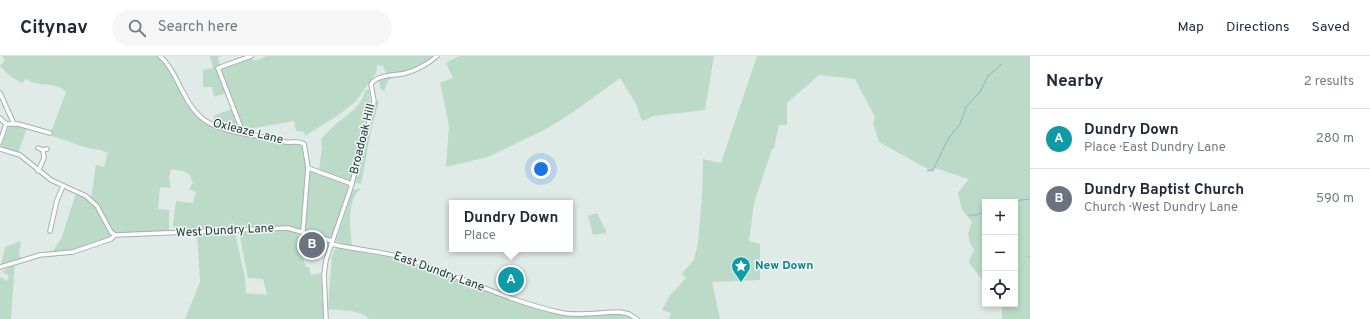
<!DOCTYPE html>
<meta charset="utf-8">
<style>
body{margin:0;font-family:Overpass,sans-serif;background:#f6f6f7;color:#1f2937}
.controls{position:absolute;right:12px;bottom:12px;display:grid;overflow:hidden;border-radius:0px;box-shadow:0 2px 6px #0003}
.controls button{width:36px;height:36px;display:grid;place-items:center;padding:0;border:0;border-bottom:1px solid #e0e1e3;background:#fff;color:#1f2937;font:20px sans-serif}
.you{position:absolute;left:541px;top:113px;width:14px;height:14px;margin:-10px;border:3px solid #fff;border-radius:50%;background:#1a73e8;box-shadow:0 0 0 6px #1a73e833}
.badge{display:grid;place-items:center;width:26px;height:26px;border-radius:50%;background:#111827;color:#fff;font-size:13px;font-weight:700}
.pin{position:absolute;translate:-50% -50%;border:2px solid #fff;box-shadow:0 1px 4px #0006}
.popup{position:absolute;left:449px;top:144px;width:124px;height:52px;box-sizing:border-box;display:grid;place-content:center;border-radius:0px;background:#fff;filter:drop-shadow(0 1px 3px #0005);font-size:13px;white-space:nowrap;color:#747a83}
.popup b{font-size:15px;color:#1f2937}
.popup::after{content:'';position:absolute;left:50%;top:100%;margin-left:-8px;border:8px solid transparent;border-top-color:#fff}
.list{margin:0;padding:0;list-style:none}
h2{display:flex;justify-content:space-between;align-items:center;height:52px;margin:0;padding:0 16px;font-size:17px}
h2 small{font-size:13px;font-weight:400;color:#747a83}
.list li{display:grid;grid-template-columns:26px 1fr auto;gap:12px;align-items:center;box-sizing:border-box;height:60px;padding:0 16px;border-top:1px solid #e0e1e3}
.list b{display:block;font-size:15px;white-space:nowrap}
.list p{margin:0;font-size:13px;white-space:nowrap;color:#747a83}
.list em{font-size:13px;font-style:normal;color:#747a83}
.icon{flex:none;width:22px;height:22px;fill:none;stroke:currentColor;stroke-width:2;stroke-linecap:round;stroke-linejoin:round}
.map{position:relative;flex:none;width:1030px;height:263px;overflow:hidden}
header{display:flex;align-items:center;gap:24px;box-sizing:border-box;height:56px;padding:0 20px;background:#fff;border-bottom:1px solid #e0e1e3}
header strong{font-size:19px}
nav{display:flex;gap:22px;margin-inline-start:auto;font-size:14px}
.search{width:280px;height:36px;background:#f6f6f7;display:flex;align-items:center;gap:10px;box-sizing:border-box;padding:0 14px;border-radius:22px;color:#747a83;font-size:15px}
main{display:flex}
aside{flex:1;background:#fff}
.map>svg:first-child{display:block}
</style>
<header>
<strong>Citynav</strong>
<div class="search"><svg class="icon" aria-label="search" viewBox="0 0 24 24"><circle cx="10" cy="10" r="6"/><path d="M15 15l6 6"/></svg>Search here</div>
<nav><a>Map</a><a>Directions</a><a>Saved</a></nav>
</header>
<main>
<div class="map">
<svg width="1030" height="263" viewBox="0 0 1030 263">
<rect width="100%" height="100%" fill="#e0eae7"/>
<g fill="#bbdac8">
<path d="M 2,0 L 157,0 L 167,10 L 178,31 L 202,64 L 242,78 L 298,86 L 304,89 L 306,109 L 302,173 L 290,171 L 176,176 L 173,169 L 176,145 L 193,147 L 196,136 L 189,133 L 193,127 L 190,119 L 183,115 L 171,113 L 169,122 L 171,132 L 160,131 L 158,153 L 169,154 L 169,176 L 118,178 L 114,176 L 100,152 L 91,142 L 96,109 L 104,111 L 108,97 L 100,94 L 84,91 L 50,79 L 66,36 C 54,24 39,32 26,23 L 22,27 L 11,21 L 0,10 L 5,4 Z"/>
<path d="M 210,0 L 222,0 L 218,1 L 219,7 L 223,10 L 217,11 L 226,37 L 214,41 L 212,31 L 203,31 L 203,14 L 213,12 Z"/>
<path d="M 267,0 L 436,0 C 420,10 405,17 386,17 L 383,10 L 377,9 L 376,17 L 356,45 L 340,58 L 305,80 L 304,76 L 296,75 L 294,65 L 249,73 L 250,77 L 244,76 L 220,14 L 252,2 L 253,5 Z"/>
<path d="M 459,0 L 714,0 L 705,54 L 654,60 L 642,65 L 636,48 L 620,22 L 572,57 L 546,73 L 488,101 L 446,111 L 449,69 L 440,27 L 453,22 L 446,7 Z"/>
<path d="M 757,0 L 1030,0 L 1030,263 L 1002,263 L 1002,248 L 1015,248 L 1015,146 L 985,146 L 985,227 L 969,207 L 970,202 L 974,194 C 967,181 967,180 972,166 L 962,154 L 958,137 L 969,123 L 935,112 L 933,116 L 879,86 L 873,67 L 875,61 L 855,23 L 819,19 L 787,47 L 787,69 L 779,69 L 774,92 L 772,93 L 754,147 L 749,185 L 760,188 L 760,224 L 712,226 L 720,263 L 669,263 L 671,257 L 662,254 L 671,238 L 686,222 L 682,218 L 694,203 L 698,187 L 702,140 L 703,103 L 721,107 Z"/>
<path d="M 393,21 L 388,25 L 384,35 L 380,32 L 379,24 Z"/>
<path d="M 365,34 L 369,34 L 370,50 L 350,125 L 319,114 L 322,92 L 321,83 C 326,78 330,73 335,69 C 348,58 361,52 365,34 Z"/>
<path d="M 377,45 L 379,46 L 372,70 L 361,128 L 354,126 Z"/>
<path d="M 232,53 L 242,76 L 212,66 L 215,59 Z"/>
<path d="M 11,69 L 27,72 L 18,97 L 0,92 L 9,70 Z"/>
<path d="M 309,114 L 349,128 L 332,181 C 325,184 310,179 304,173 Z"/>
<path d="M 362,132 C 345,144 351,173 352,191 L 336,185 L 353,134 Z"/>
<path d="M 76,137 C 94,144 106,163 111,181 L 75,194 L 53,195 L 62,181 Z"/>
<path d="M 597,157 L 607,177 L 593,179 L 588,160 Z"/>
<path d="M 289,174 L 296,175 L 298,179 L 304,181 L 302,199 L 306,211 L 309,211 L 311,219 L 321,217 L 324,263 L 185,263 L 200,226 L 197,177 L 211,176 L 235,177 L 245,222 L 246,237 L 267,239 L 263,223 L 248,222 L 240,181 L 241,177 Z"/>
<path d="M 315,182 L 329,187 L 327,194 L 324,195 L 319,191 Z"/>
<path d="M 21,185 L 19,198 L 21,203 L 1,209 L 5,191 Z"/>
<path d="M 337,192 L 401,203 L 460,224 L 503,242 L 564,259 L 622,258 L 635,263 L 369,263 C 361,253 339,255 328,253 L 332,200 L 335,193 Z"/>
<path d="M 15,207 L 11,263 L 0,263 L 0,221 L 7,225 L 9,220 L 2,216 Z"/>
</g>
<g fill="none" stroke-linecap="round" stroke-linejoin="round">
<g stroke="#8cb7cb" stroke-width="1">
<path d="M 927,115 L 933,114 L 948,83 L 960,68 L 966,51 L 980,36 L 988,20 L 1002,8"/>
<path d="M 1006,146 L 1030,143"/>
<path d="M 969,159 L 977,159 L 985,155"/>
<path d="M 1028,200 L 1030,202"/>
</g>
<defs>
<g id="minor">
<path d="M 160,0 C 179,17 183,50 206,65 C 223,76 249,78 268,82 C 274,83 280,85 286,86 C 293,87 298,84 304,88 L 308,111 L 303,175"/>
<path d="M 0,37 L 14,68"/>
<path d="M 0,62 L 6,68"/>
<path d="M 6,68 L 18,68 L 50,77"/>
<path d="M 243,77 L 218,12 L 251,0"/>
<path d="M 0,86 L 6,68"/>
<path d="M 38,92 L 43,94 L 47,93"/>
<path d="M 0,93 L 20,99 L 51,124 L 86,140 L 97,150 L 111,176 L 115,179"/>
<path d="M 308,112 L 352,128"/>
<path d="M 38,115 L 44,102 L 43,94"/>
<path d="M 50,175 L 57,144 L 63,130"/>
<path d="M 115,179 L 288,172 L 332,185"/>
<path d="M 331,188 C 357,194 383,195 408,203 C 460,220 509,246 563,257 C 578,260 604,256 620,256 L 629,258 L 637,263"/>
<path d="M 0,211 L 40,199 L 73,196 L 111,183 L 115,179"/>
<path d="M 326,263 L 324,218 L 326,204 L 350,134 L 373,52 L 374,45 L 371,28 C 378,18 395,20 406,17 C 417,14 429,7 437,0"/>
</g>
</defs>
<use href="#minor" stroke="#a3b1af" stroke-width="5.5"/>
<use href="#minor" stroke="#fff" stroke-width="3.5"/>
</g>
<defs>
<symbol id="sight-pin" viewBox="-11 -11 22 30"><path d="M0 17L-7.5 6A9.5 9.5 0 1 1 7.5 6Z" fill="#0f9aa8" stroke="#f0f7f5"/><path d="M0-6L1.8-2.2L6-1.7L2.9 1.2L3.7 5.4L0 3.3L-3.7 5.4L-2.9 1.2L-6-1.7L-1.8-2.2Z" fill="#fff"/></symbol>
</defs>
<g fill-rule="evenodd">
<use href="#sight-pin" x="730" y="199" width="22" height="30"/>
</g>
<g text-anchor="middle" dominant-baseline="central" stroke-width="3" stroke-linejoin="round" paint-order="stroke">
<g font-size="12" fill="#223937" stroke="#f0f7f5">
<text transform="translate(248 76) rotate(14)">Oxleaze Lane</text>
<text transform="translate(363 83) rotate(-76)">Broadoak Hill</text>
<text transform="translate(225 175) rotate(-3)">West Dundry Lane</text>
<text transform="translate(439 216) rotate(20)">East Dundry Lane</text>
</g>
<g font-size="12" font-weight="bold" fill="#0d838f" stroke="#f0f7f5" text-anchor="start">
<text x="755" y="210">New Down</text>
</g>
</g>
</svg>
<div class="controls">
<button>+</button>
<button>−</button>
<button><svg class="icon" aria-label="locate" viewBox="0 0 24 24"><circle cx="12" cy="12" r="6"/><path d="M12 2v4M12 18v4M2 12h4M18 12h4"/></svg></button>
</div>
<div class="you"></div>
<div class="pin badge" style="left:511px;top:224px;background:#0f9aa8">A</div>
<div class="popup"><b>Dundry Down</b>Place</div>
<div class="pin badge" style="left:312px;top:189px;background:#6b7280">B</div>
</div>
<aside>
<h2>Nearby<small>2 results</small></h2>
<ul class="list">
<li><span class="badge" style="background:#0f9aa8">A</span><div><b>Dundry Down</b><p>Place · East Dundry Lane</p></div><em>280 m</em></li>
<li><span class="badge" style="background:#6b7280">B</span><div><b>Dundry Baptist Church</b><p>Church · West Dundry Lane</p></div><em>590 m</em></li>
</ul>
</aside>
</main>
